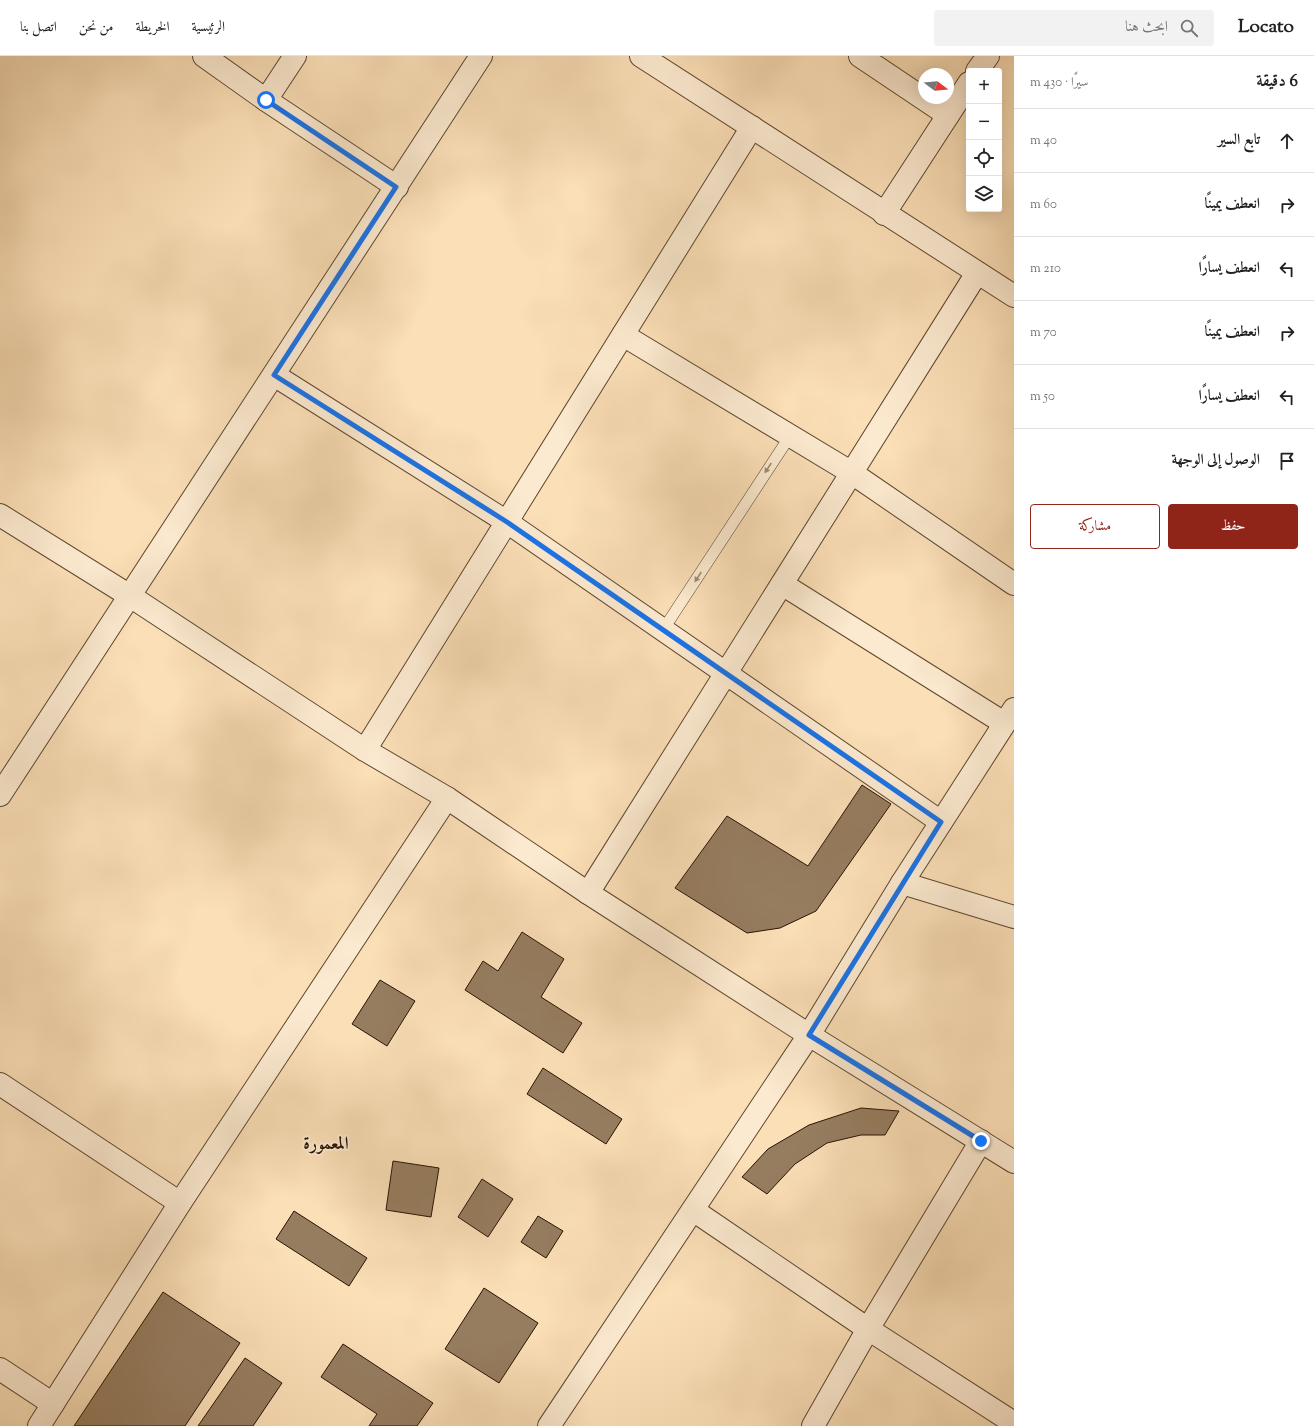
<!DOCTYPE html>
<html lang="ar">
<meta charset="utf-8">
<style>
body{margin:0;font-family:"Sorts Mill Goudy",Amiri,serif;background:#f2f2f2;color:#222;direction:rtl}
.controls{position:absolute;right:12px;top:12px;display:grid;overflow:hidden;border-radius:4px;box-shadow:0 4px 16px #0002}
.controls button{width:36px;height:36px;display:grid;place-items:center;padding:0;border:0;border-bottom:1px solid #e0e0e0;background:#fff;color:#222;font:20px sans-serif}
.compass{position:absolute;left:918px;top:12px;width:36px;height:36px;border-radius:50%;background:#fff;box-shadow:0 4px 16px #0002;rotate:106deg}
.stop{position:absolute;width:12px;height:12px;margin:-9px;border:3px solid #1a73e8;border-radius:50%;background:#fff}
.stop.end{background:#1a73e8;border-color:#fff;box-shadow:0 1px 4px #0008}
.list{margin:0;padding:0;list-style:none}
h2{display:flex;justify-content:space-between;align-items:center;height:52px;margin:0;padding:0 16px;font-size:17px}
h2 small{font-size:13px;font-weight:400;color:#767676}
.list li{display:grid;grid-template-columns:26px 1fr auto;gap:12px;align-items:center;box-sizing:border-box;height:64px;padding:0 16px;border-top:1px solid #e0e0e0}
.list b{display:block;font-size:15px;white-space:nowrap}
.list em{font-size:13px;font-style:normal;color:#767676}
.actions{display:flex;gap:8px;padding:12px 16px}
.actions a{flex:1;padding:9px 0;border:1px solid #8f2418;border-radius:4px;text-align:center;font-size:14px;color:#8f2418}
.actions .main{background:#8f2418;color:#fff}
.icon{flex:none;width:22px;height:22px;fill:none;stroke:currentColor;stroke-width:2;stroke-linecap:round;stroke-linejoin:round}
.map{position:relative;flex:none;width:1014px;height:1370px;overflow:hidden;direction:ltr}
header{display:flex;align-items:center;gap:24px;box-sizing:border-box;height:56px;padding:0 20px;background:#fff;border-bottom:1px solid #e0e0e0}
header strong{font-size:19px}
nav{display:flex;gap:22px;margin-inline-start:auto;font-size:14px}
.search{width:280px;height:36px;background:#f2f2f2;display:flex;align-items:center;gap:10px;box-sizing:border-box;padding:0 14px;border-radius:4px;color:#767676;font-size:15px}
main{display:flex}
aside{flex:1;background:#fff}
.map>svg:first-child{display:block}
</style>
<header>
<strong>Locato</strong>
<div class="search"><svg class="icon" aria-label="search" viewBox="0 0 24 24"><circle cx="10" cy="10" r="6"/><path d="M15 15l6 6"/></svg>ابحث هنا</div>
<nav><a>الرئيسية</a><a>الخريطة</a><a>من نحن</a><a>اتصل بنا</a></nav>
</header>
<main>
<aside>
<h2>6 دقيقة<small>سيرًا · 430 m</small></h2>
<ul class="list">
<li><svg class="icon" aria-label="ahead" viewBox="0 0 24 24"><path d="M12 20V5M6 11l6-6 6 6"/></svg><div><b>تابع السير</b></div><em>40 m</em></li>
<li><svg class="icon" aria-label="right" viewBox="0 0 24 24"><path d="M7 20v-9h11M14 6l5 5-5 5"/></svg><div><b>انعطف يمينًا</b></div><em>60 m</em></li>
<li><svg class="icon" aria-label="left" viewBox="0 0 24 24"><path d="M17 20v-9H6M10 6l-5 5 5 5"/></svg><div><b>انعطف يسارًا</b></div><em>210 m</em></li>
<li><svg class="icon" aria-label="right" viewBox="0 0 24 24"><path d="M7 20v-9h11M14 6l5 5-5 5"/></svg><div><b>انعطف يمينًا</b></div><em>70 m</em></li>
<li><svg class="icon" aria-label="left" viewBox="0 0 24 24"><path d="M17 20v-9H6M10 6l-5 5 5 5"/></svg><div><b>انعطف يسارًا</b></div><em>50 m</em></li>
<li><svg class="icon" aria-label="arrive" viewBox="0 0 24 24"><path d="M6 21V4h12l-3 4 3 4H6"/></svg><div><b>الوصول إلى الوجهة</b></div></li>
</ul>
<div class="actions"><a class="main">حفظ</a><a>مشاركة</a></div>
</aside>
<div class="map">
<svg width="1014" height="1370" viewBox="0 0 1014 1370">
<rect width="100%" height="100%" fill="#fbdfb7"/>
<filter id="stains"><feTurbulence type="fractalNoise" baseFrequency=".005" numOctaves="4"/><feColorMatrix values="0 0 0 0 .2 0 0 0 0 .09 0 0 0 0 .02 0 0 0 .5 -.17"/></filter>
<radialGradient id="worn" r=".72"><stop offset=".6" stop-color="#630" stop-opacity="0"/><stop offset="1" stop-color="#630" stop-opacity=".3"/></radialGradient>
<g fill="#967d60" stroke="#291301">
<path d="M 862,729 L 891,748 L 816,855 L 780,872 L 747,877 L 675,832 L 727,760 L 808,810 Z"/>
<path d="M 522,876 L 564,903 L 541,941 L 582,967 L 563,997 L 465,934 L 483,905 L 498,915 Z"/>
<path d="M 380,924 L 415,945 L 387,990 L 352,968 Z"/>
<path d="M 543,1012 L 622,1063 L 606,1088 L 527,1038 Z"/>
<path d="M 861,1052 L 899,1055 L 885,1079 L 861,1079 L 827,1087 L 795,1108 L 767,1138 L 742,1121 L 768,1093 L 809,1069 Z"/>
<path d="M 393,1105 L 439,1112 L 431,1161 L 386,1154 Z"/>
<path d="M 482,1123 L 513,1143 L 488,1181 L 458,1161 Z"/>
<path d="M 294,1155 L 367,1202 L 349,1230 L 276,1183 Z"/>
<path d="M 538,1160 L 563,1175 L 546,1202 L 521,1186 Z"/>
<path d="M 484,1232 L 538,1267 L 499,1327 L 445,1293 Z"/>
<path d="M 163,1236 L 240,1287 L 185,1370 L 74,1370 Z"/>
<path d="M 343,1288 L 433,1347 L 417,1370 L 369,1370 L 377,1358 L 321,1321 Z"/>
<path d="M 245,1302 L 282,1327 L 253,1370 L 198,1370 Z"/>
</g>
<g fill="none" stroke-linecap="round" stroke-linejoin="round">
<defs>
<path id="service" d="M 663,574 L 790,380"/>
<g id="minor">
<path d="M 204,0 L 266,44 L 397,131"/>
<path d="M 641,0 L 1014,240"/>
<path d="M 860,0 L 948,59"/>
<path d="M 977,15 L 988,0"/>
<path d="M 266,44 L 295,0"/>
<path d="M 884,158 L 969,27"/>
<path d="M 623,279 L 852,417 L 1014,528"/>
<path d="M 274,319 L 507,466 L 941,766"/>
<path d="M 782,528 L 1004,667"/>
<path d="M 365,694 L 752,71"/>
<path d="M 0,739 L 481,0"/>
<path d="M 902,827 L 1014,861"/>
<path d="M 588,837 L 977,217"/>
<path d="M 0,1028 L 180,1147"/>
<path d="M 693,1154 L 868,1273 L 1014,1367"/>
<path d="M 0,1313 L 53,1348"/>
<path d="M 39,1370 L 180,1147 L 447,742"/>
<path d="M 549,1370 L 809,979 L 902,827 L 1014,653"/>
<path d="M 813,1370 L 868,1273 L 981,1085"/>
</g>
<path id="tertiary" d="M 0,459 L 130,540 L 365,694 L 447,742 L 588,837 L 809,979 L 1014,1106"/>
</defs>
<use href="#service" stroke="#5e462e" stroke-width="12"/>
<use href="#minor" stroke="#5e462e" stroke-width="24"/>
<use href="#tertiary" stroke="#5e462e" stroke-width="24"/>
<use href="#service" stroke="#fcead0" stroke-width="11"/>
<use href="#minor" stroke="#fcead0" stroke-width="22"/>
<use href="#tertiary" stroke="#fcead0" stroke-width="22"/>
</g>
<defs><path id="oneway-solid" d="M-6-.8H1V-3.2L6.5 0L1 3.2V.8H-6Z"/></defs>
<g fill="#9d8973">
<use href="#oneway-solid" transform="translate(768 412) rotate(123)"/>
<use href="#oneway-solid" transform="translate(698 521) rotate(123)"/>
</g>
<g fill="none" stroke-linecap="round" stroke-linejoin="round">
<path stroke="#1a73e8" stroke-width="5" d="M 266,44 L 396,131 L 274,319 L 507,466 L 941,766 L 809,979 L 981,1085"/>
</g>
<g text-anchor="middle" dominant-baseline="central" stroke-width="4" stroke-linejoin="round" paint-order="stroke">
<g font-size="18" font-weight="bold" fill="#291301" stroke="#fcead0">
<text x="326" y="1089">المعمورة</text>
</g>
</g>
<rect width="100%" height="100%" filter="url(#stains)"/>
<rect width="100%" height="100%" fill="url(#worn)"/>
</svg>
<div class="controls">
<button>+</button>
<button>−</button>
<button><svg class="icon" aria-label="locate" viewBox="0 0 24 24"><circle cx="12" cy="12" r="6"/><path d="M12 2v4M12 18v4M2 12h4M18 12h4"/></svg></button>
<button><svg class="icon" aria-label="layers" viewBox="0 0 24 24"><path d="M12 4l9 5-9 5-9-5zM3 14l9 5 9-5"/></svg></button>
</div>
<svg class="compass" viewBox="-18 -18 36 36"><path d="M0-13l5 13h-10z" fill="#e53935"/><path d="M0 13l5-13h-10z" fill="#767676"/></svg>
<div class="stop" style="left:266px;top:44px"></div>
<div class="stop end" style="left:981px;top:1085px"></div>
</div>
</main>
